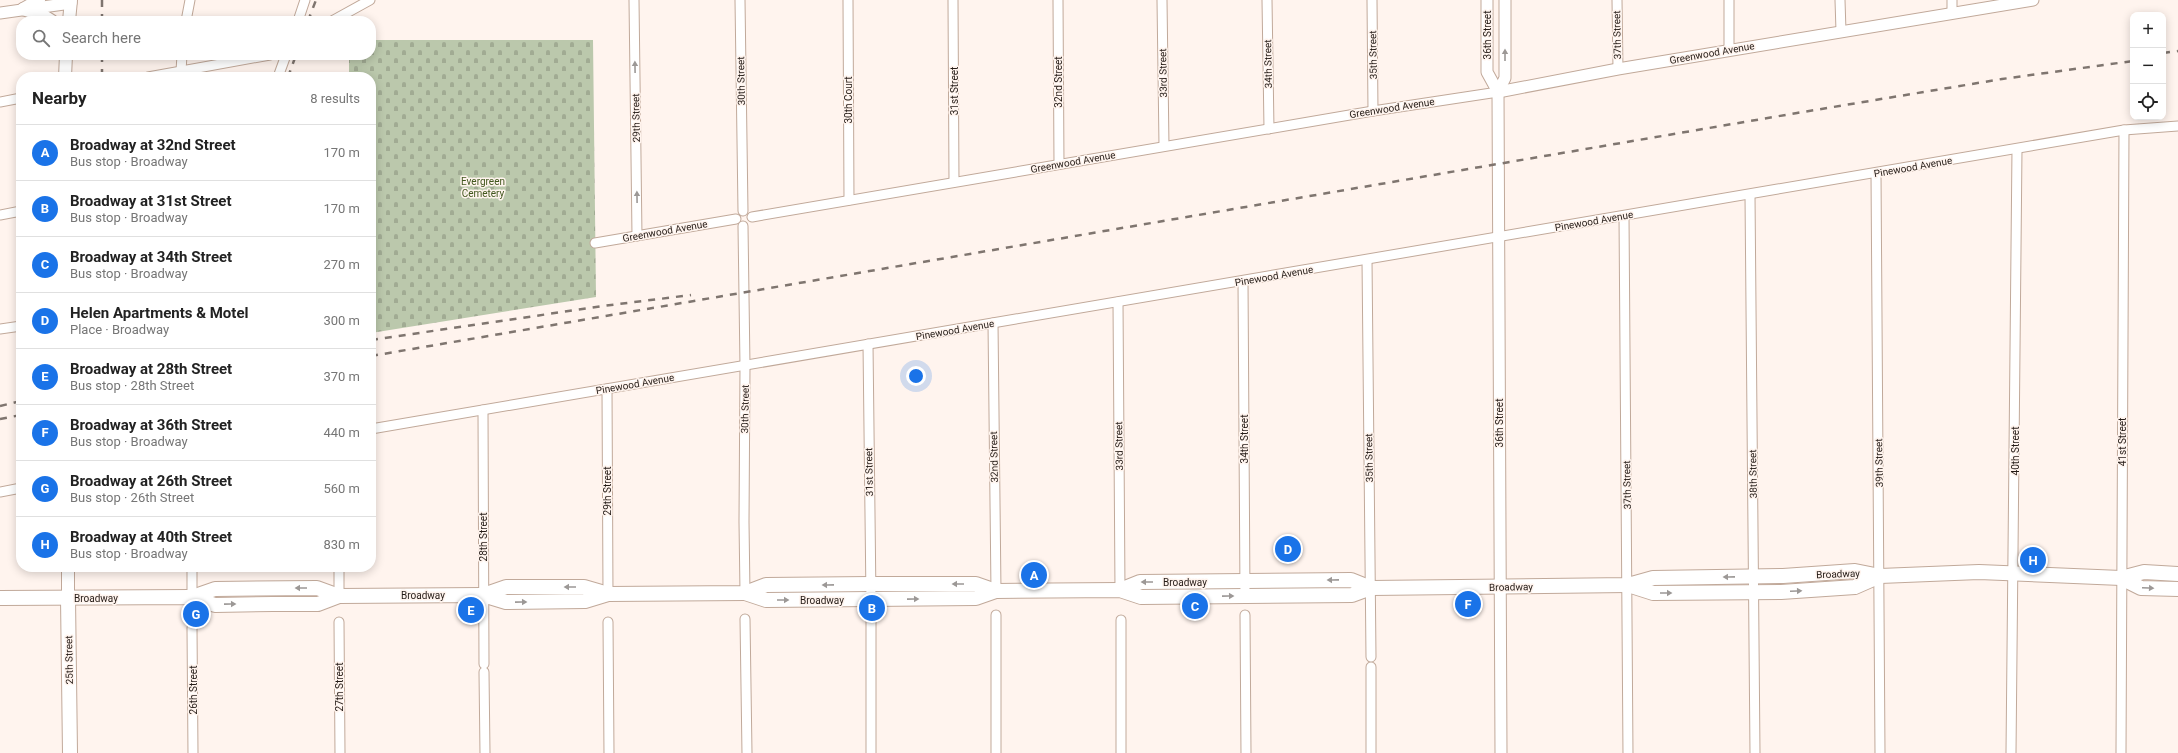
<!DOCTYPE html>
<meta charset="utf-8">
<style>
body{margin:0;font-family:Roboto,sans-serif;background:#f6f6f6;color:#222}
.controls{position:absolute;right:12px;top:12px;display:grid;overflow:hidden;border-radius:8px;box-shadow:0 2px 10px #0003}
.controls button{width:36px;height:36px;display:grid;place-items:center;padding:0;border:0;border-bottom:1px solid #e0e0e0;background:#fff;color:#222;font:20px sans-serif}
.you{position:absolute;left:916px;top:376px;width:14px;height:14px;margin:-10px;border:3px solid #fff;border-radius:50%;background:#1a73e8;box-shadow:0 0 0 6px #1a73e833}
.badge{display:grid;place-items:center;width:26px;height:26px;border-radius:50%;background:#1a73e8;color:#fff;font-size:13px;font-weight:700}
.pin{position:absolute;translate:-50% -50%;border:2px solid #fff;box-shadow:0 1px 4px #0006}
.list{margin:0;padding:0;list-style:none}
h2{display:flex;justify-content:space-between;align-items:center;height:52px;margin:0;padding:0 16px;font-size:17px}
h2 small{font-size:13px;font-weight:400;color:#767676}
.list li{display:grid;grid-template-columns:26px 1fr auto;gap:12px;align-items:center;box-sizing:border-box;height:56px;padding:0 16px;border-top:1px solid #e0e0e0}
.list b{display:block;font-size:15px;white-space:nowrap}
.list p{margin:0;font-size:13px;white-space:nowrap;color:#767676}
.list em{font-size:13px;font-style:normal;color:#767676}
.icon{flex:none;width:22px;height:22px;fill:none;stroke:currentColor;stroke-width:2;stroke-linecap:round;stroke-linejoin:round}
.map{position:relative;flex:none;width:2178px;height:753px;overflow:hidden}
.search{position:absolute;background:#fff;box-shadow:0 2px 10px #0003;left:16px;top:16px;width:360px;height:44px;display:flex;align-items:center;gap:10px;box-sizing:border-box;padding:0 14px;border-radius:16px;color:#767676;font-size:15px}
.panel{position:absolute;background:#fff;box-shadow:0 2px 10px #0003;left:16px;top:72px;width:360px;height:500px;border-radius:16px}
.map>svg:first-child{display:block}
</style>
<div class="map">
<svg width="2178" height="753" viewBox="0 0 2178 753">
<defs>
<pattern id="cemetery-stones" width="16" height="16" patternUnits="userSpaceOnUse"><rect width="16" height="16" fill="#bbc8ac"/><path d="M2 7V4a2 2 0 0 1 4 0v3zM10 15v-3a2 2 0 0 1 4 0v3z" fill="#a1ab93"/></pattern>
</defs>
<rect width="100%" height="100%" fill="#fff4ee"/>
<path fill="url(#cemetery-stones)" d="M 371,40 L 593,40 L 596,297 L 371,333 L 371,77 L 349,77 L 349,55 L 371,55 Z"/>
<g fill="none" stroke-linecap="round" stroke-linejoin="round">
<defs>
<g id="minor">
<path d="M 634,0 L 637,236"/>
<path d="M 740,0 L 743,211"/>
<path d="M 848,0 L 849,200"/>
<path d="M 953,0 L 954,182"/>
<path d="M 1058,0 L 1059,164"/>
<path d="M 1162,0 L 1164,146"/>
<path d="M 1267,0 L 1269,129"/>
<path d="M 1372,0 L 1373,111"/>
<path d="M 1617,0 L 1618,69"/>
<path d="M 1729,0 L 1729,50"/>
<path d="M 1840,0 L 1841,31"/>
<path d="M 1952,0 L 1952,12"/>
<path d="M 186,21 L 190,0"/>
<path d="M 298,21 L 305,0"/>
<path d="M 332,21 L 370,0"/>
<path d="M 181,71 L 182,55"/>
<path d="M 148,77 L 270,55"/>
<path d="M 278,77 L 286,55"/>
<path d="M 0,102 L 21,98"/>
<path d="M 1876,173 L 1880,753"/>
<path d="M 1750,195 L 1755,753"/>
<path d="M 0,215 L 21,211"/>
<path d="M 1624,216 L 1628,753"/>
<path d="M 752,217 L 1373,111 L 1498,92"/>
<path d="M 743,226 L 745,366 L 744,522 L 745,593"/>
<path d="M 595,243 L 736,219"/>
<path d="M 1367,260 L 1371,657"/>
<path d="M 1243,281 L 1245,596"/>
<path d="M 1118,302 L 1120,590"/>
<path d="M 993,323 L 996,591"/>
<path d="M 0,329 L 21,326"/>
<path d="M 868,344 L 871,599"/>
<path d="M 607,389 L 608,594"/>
<path d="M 483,410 L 484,664"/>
<path d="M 371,429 L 2124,130 L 2178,126"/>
<path d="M 0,492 L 21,488"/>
<path d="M 192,567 L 192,597"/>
<path d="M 339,567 L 339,596"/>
<path d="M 996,615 L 996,753"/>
<path d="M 1245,615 L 1246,753"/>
<path d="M 745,619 L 747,753"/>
<path d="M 871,619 L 871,753"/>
<path d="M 1121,620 L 1121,753"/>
<path d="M 339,622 L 340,753"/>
<path d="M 608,622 L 609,753"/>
<path d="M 192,628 L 193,753"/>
<path d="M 484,672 L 485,753"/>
<path d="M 1371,753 L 1371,667"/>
<path d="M 2011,753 L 2017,149"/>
<path d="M 2121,753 L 2124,130"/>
</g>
<g id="tertiary">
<path d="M 1487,0 L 1487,72 L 1498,92 L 1501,753"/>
<path d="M 0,13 L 71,3"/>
<path d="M 1498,92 L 1618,69 L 2033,0"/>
<path d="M 1498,92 L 1505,78 L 1505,0"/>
</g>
<g id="secondary">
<path d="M 23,9 L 44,16 L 52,21"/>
<path d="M 23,9 L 39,0"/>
<path d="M 69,21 L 71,0"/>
<path d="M 65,77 L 66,55"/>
<path d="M 68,567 L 68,598"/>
</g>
<g id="primary">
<path d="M 2121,578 L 2141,588 L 2178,589"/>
<path d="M 1628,585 L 1653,593 L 1781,592 L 1855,587 L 1880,576"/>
<path d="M 1120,590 L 1140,582 L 1351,580 L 1371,588"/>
<path d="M 745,593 L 766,600 L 976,598 L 996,591 L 1120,590 L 1141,597 L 1352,595 L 1371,588 L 1628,585 L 1653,578 L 1783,576 L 1855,571 L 1880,576 L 1979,572 L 2121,578 L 2144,572 L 2178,574"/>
<path d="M 483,595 L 506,587 L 584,587 L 608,594 L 745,593 L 766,585 L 871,584 L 976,584 L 996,591"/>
<path d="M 192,597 L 215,589 L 317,588 L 339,596 L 483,595 L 506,602 L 585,601 L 608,594"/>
<path d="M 0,598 L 192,597 L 215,605 L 273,604 L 318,604 L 339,596"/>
<path d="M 68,598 L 70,753"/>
</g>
</defs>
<use href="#minor" stroke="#c1a99a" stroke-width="11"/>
<use href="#tertiary" stroke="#c1a99a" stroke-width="13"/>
<use href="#secondary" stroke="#c1a99a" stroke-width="14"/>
<use href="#primary" stroke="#c1a99a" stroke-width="16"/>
<use href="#minor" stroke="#fff" stroke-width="9"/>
<use href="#tertiary" stroke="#fff" stroke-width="11"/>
<use href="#secondary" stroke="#fff" stroke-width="12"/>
<use href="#primary" stroke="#fff" stroke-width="14"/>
<g stroke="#7f756f" stroke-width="2.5" stroke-dasharray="7 7" stroke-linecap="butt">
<path d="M 102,0 L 102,21"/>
<path d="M 308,21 L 316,0"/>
<path d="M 2163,53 L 2178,51"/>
<path d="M 102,55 L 102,77"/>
<path d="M 288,77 L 296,55"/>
<path d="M 371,340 L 603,306 L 691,295"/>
<path d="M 371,356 L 1797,113 L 2002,79 L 2133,61"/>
<path d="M 0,406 L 21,401"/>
<path d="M 0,419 L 21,415"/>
</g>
</g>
<defs><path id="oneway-solid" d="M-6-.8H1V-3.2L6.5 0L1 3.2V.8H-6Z"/></defs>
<g fill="#9c9896">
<use href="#oneway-solid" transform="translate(1505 55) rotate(-90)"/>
<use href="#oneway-solid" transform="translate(635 67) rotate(-91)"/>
<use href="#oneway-solid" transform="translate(637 197) rotate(-91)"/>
<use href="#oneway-solid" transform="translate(1729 577) rotate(179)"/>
<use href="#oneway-solid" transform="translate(1333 580) rotate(179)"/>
<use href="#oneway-solid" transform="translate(1147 582) rotate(180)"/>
<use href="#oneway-solid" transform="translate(958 584) rotate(180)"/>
<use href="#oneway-solid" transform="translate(828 585) rotate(179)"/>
<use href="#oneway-solid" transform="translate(570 587) rotate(180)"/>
<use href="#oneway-solid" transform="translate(301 588) rotate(180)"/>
<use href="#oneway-solid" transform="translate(2148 588) rotate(3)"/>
<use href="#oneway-solid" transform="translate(1796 591) rotate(-2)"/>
<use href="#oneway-solid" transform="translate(1666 593)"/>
<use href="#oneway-solid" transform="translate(1228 596) rotate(-1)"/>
<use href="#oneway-solid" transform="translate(913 599) rotate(-1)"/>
<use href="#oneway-solid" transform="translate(783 600)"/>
<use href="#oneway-solid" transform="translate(521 602) rotate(-1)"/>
<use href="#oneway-solid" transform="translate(230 604) rotate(-1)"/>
</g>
<g text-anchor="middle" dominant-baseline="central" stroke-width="3" stroke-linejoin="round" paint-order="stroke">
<g font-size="10" fill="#241b16" stroke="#fff4ee">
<text transform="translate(1487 35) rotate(-90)">36th Street</text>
<text transform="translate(1617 35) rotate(-91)">37th Street</text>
<text transform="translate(1712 53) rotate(-10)">Greenwood Avenue</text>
<text transform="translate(1373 55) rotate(-91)">35th Street</text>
<text transform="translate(1268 64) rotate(-91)">34th Street</text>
<text transform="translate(1163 73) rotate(-91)">33rd Street</text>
<text transform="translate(741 81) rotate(-91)">30th Street</text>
<text transform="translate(1058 82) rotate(-90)">32nd Street</text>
<text transform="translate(954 91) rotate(-90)">31st Street</text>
<text transform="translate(848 100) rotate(-90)">30th Court</text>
<text transform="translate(1392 108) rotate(-9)">Greenwood Avenue</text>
<text transform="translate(636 118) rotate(-91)">29th Street</text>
<text transform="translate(1073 162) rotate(-10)">Greenwood Avenue</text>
<text transform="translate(1913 167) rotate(-10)">Pinewood Avenue</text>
<text transform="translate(1594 221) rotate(-10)">Pinewood Avenue</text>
<text transform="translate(665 231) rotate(-10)">Greenwood Avenue</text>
<text transform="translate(1274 276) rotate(-10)">Pinewood Avenue</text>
<text transform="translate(955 330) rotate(-10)">Pinewood Avenue</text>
<text transform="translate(635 384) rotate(-10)">Pinewood Avenue</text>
<text transform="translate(745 409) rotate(-89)">30th Street</text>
<text transform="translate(1499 423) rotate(-90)">36th Street</text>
<text transform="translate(1244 439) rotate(-90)">34th Street</text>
<text transform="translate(2122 442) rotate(-90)">41st Street</text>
<text transform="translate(1119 446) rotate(-91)">33rd Street</text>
<text transform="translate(2015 451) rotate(-90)">40th Street</text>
<text transform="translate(994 457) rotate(-91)">32nd Street</text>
<text transform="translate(1369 458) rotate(-91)">35th Street</text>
<text transform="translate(1879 463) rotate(-91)">39th Street</text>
<text transform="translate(869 472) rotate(-91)">31st Street</text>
<text transform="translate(1753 474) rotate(-91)">38th Street</text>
<text transform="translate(1627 485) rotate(-91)">37th Street</text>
<text transform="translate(607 491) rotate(-90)">29th Street</text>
<text transform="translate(483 537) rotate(-90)">28th Street</text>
<text transform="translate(1838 574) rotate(-2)">Broadway</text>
<text x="1185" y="582">Broadway</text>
<text transform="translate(1511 587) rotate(-1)">Broadway</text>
<text x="423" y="595">Broadway</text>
<text x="96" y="598">Broadway</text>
<text x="822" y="600">Broadway</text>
<text transform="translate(69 660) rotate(-91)">25th Street</text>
<text transform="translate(339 687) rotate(-90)">27th Street</text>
<text transform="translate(193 690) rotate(-90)">26th Street</text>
</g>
<g font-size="10" fill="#42571e" stroke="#fff4ee">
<text x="483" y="181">Evergreen<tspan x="483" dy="12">Cemetery</tspan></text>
</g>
</g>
</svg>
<div class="controls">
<button>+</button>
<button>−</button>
<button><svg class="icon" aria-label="locate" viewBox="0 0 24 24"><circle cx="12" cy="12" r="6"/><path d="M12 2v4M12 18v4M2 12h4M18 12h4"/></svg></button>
</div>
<div class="you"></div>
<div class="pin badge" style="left:1034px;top:575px">A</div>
<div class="pin badge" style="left:872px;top:608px">B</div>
<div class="pin badge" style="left:1195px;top:606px">C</div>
<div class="pin badge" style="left:1288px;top:549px">D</div>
<div class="pin badge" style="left:471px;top:610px">E</div>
<div class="pin badge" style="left:1468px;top:604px">F</div>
<div class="pin badge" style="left:196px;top:614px">G</div>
<div class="pin badge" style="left:2033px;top:560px">H</div>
<div class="search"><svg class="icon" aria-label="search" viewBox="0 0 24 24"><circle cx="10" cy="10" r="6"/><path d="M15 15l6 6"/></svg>Search here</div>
<section class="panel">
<h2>Nearby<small>8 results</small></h2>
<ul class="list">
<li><span class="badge">A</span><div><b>Broadway at 32nd Street</b><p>Bus stop · Broadway</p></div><em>170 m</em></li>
<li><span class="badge">B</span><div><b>Broadway at 31st Street</b><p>Bus stop · Broadway</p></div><em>170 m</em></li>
<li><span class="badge">C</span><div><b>Broadway at 34th Street</b><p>Bus stop · Broadway</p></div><em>270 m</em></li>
<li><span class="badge">D</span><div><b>Helen Apartments &amp; Motel</b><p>Place · Broadway</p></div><em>300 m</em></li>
<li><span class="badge">E</span><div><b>Broadway at 28th Street</b><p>Bus stop · 28th Street</p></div><em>370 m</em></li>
<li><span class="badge">F</span><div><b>Broadway at 36th Street</b><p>Bus stop · Broadway</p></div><em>440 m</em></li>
<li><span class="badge">G</span><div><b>Broadway at 26th Street</b><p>Bus stop · 26th Street</p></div><em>560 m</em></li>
<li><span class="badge">H</span><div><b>Broadway at 40th Street</b><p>Bus stop · Broadway</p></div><em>830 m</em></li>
</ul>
</section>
</div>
